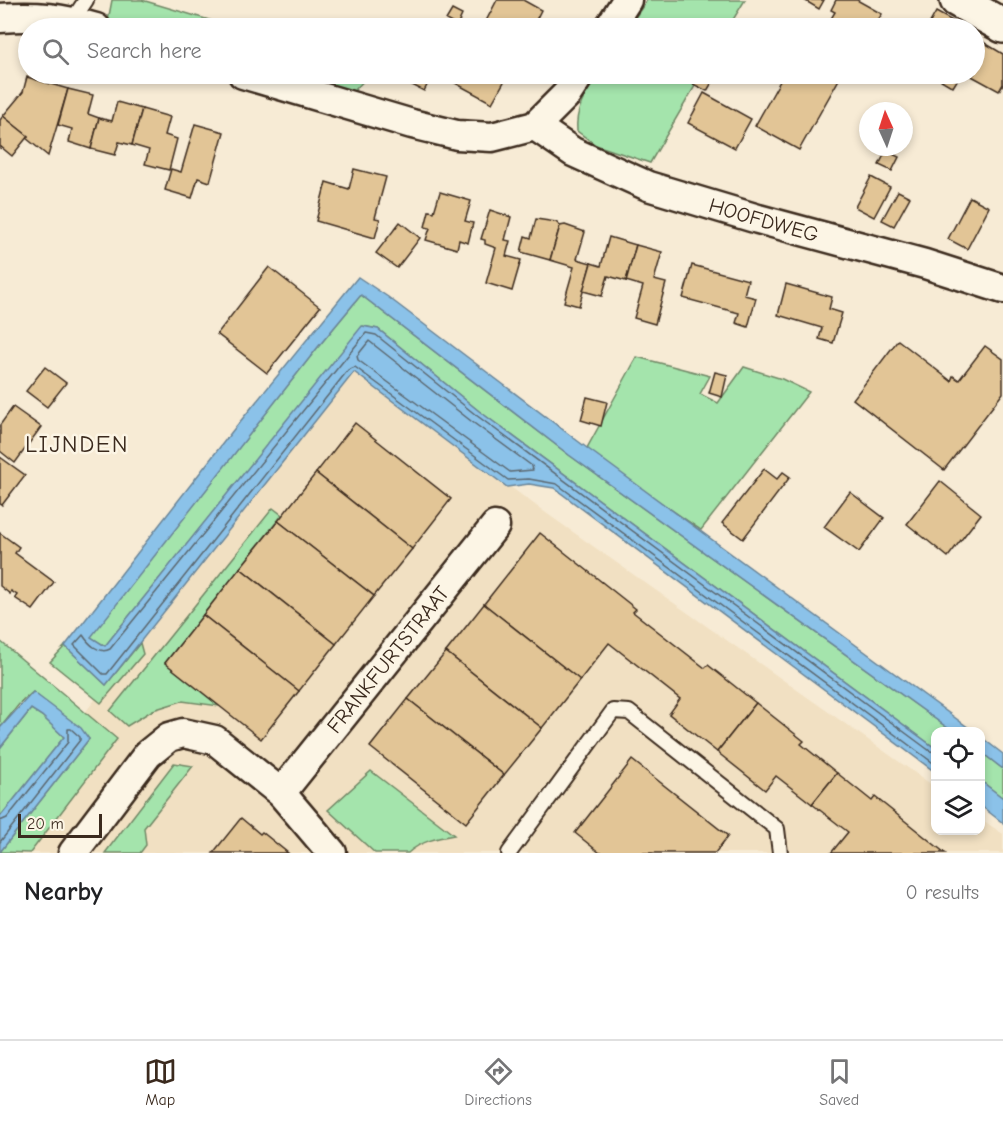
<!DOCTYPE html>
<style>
body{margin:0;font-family:"Comic Neue",sans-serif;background:#f6f6f6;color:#202124}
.controls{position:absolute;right:18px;bottom:18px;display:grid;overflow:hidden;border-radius:12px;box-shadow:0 3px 9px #0003}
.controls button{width:54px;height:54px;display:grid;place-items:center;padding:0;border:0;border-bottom:2px solid #e0e0e0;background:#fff;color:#202124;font:30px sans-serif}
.compass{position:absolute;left:859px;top:102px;width:54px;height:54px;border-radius:50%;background:#fff;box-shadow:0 3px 9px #0003;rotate:357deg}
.scale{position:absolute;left:18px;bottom:15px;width:84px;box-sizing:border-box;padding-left:6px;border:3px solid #3b2a1e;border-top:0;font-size:16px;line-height:21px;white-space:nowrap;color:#3b2a1e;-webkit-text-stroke:4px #fcf5e5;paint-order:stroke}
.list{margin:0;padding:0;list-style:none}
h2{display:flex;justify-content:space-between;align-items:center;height:78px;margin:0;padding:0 24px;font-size:26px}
h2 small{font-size:20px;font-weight:400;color:#757577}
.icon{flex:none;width:33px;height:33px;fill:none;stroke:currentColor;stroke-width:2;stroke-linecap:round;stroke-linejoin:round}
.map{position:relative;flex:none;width:1003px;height:853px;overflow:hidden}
.search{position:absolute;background:#fff;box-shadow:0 3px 9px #0003;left:18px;right:18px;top:18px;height:66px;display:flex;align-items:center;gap:15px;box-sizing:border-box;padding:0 21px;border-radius:33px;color:#757577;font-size:22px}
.sheet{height:186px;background:#fff}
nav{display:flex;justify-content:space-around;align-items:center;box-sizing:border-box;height:84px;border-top:2px solid #e0e0e0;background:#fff;font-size:16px;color:#757577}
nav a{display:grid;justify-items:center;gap:3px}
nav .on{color:#3b2a1e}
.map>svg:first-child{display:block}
</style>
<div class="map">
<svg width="1003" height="853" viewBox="0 0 1003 853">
<rect width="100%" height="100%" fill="#f7ebd5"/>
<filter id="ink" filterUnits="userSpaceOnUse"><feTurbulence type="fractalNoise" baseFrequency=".0167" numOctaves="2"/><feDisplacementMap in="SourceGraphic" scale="12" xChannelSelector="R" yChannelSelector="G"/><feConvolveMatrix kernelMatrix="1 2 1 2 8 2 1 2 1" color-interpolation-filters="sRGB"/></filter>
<g filter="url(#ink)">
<path fill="#f1e0c2" d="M 354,372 L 546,513 L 935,787 L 936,830 L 980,830 L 981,819 L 1003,834 L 1003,853 L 0,853 L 0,824 L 106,685 Z"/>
<g fill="#a4e4ac" stroke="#708765" stroke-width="1.5">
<path d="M 112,0 L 142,0 L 236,28 L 130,28 L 108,21 Z"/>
<path d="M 647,0 L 745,0 L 728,28 L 628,28 Z"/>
<path d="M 284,74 L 370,74 L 354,91 Z"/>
<path d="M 599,74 L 702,74 L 650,163 L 596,145 L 577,131 C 575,107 587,92 599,74 Z"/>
<path d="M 361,295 L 569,455 L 952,731 L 936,732 L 935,748 L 479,411 L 378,329 L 363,326 L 105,646 L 90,637 L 318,347 Z"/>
<path d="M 637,357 L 710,376 L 700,394 L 718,403 L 744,367 L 782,379 L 809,392 L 701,530 L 587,452 L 587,448 Z"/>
<path d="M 273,508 L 282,515 L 165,663 L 219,706 L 182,701 L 153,710 L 127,726 L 110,711 Z"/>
<path d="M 0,641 L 117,739 L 30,853 L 0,852 L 89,739 L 33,692 L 20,703 L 0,728 Z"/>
<path d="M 140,643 L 143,654 L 101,703 L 50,662 L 65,646 L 106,685 Z"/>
<path d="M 31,709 L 42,716 L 64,737 L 0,817 L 0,748 Z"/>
<path d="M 981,752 L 1003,769 L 1003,798 L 981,781 Z"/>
<path d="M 174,763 L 193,766 L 144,828 L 146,845 L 140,853 L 105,853 Z"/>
<path d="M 371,771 L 454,835 C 437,838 421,841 408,853 L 375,853 L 328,810 Z"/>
</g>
<g fill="#8bc2e9" stroke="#6b8598" stroke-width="1.5">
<path d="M 358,277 L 388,297 L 587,448 L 973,731 L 952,731 L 569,455 L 361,295 L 318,347 L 91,637 L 105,646 L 362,326 L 378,329 L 479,411 L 935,748 L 935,772 L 554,488 L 529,484 L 507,487 L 354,372 L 106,685 L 65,646 L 234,429 Z"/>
<path d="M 33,692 L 81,728 L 89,739 L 0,852 L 0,817 L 64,737 L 42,716 L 31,709 L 0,748 L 0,728 Z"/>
<path d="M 981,737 L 1003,754 L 1003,769 L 981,752 Z"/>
<path d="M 981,781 L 1003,798 L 1003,823 L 981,806 Z"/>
</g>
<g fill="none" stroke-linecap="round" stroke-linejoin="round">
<g stroke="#5b676f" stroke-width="1.5">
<path d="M 369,341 L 471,421 L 532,466 L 533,470 L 510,472 L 358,360 L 357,356 Z"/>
<path d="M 936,752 L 930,751 L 476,415 L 376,335 L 366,333 L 110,649 C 99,655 88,643 83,635 L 74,645 L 103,674 L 107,674 L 348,370 L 355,367 L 508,480 L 529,479 L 557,484 L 936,765"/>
<path d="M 0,821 L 7,818 L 68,742 L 68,729 L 71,729 L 80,737 L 80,740 L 0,842"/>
</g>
</g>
<g fill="#e2c596" stroke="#3b2a1e" stroke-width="1.5">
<path d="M 497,0 L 523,0 L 541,10 L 532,28 L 491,28 L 484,25 Z"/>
<path d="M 804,0 L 824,0 L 819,9 Z"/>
<path d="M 836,0 L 857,0 L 882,14 L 873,28 L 829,28 L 826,27 L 835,12 L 831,10 Z"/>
<path d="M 452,10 L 462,15 L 457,26 L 446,20 Z"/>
<path d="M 936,12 L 956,23 L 952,28 L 927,28 Z"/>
<path d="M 983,42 L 1003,54 L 1003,84 L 999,91 L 968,74 L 974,74 L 974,57 Z"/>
<path d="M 410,74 L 433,74 L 424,91 L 406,82 Z"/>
<path d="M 460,74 L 493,74 L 505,80 L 492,103 L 455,83 Z"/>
<path d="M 699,74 L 717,74 L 707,91 L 693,84 Z"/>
<path d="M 784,74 L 842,74 L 799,150 L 755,126 Z"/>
<path d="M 943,74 L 961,74 L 953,87 L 941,80 Z"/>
<path d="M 27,77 L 68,89 L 48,156 L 26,138 L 28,136 L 3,116 L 23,92 Z"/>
<path d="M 68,89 L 93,95 L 88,114 L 99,118 L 91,149 L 69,142 L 72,129 L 58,125 Z"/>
<path d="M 704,93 L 751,119 L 735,148 L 688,123 Z"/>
<path d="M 117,102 L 142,109 L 132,145 L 119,142 L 115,155 L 91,149 L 99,118 L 112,121 Z"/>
<path d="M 142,109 L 170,117 L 165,135 L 177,139 L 169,170 L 145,164 L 149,150 L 132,145 Z"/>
<path d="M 3,116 L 28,136 L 12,156 L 1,147 L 0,149 L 0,120 Z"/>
<path d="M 195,124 L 224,132 L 210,182 L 198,178 L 192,198 L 165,190 L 171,169 L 181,172 Z"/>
<path d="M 886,151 L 899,157 L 892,171 L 879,165 Z"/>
<path d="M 354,169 L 386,177 L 375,218 L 380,219 L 375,238 L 316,221 L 326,182 L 349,189 Z"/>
<path d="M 871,177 L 890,187 L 874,217 L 855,207 Z"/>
<path d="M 898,191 L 910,197 L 894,226 L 882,220 Z"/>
<path d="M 440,192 L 471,201 L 465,221 L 473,223 L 468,243 L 459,240 L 457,249 L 426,240 L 430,228 L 425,227 L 429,211 L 434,212 Z"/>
<path d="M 970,197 L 989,207 L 967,249 L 948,239 Z"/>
<path d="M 490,210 L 511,217 L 505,240 L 510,241 L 506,256 L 521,260 L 512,291 L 486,283 L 496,248 L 485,244 L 485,240 L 481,239 Z"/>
<path d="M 536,219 L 556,222 L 560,226 L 550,260 L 521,252 L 525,236 L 531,238 Z"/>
<path d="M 400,222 L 420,238 L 397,268 L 376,253 Z"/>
<path d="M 565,225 L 585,232 L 577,259 L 591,263 L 579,306 L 564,302 L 574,267 L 550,260 L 560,226 Z"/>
<path d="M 609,237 L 636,245 L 626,281 L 608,276 L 602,296 L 583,291 L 591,263 L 601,266 Z"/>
<path d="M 636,245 L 662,252 L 654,280 L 666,283 L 655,324 L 634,318 L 643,286 L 626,281 Z"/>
<path d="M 692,265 L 748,280 L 744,295 L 756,298 L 748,327 L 736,323 L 739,313 L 683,298 Z"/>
<path d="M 269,267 L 320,307 L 267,373 L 217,334 Z"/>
<path d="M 786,284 L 832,297 L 829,309 L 842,313 L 833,343 L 819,339 L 822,328 L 778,315 Z"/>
<path d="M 898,340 L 951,381 L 953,376 L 959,380 L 985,346 L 1003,359 L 1003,393 L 944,470 L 853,399 Z"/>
<path d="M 45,367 L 66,383 L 47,407 L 26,391 Z"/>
<path d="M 715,372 L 727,375 L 722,397 L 709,393 Z"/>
<path d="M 587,397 L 607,402 L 601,426 L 581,420 Z"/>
<path d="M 13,407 L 41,427 L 15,463 L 0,451 L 0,425 Z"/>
<path d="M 355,423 L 451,499 L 412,549 L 316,473 Z"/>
<path d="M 0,457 L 25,475 L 2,505 L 0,504 Z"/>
<path d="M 764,469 L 777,479 L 783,472 L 790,477 L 743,539 L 722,523 Z"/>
<path d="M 316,473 L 412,549 L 374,596 L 278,521 Z"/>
<path d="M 940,481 L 981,514 L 948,557 L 907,524 Z"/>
<path d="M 850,492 L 884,518 L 859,552 L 824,527 Z"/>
<path d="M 278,521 L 374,596 L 336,644 L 240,568 Z"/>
<path d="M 0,533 L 19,547 L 15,553 L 54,582 L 33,610 L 15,598 L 17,595 L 11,591 L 10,594 L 0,586 Z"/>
<path d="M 540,533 L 636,609 L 633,612 L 705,668 L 708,665 L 756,703 L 717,752 L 669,714 L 680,699 L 609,643 L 580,680 L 484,604 Z"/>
<path d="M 240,568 L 336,644 L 299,691 L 203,615 Z"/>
<path d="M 484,604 L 580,680 L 542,728 L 446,652 Z"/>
<path d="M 203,615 L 299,691 L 261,739 L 165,663 Z"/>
<path d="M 446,652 L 542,728 L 504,775 L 408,699 Z"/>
<path d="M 408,699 L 504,775 L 466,823 L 370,747 Z"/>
<path d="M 756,703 L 804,741 L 801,744 L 837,773 L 812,804 L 776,776 L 765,790 L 717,752 Z"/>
<path d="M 632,760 L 728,836 L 715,853 L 600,853 L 575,833 Z"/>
<path d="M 837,773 L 872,801 L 875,797 L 945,853 L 831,853 L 848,832 L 812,804 Z"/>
<path d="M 241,818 L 260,834 L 262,832 L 288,853 L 213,853 Z"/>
</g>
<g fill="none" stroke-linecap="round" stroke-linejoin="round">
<defs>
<g id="lane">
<path d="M 72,21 L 86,0"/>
<path d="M 509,853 L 613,711 L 629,712 L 777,829 L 780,853"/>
</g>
<g id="street">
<path d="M 0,18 C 36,15 62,18 96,28"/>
<path d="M 609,28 L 627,0"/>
<path d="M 243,74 L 412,124 L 457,135 L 492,137 L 535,126 L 567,94 L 580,74"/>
<path id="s1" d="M 535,126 L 573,152 L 648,186 L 758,219 L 925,264 L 1003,289"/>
<path id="s2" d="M 281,793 L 495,526"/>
<path d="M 73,853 L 148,754 L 169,737 L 183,733 L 215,740 L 281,793 L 332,853"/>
</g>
<path id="secondary" d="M 957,0 L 1003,26"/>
</defs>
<use href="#lane" stroke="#3b2a1e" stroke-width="18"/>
<use href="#street" stroke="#3b2a1e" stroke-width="33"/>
<use href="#secondary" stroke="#3b2a1e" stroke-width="38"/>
<use href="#lane" stroke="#fcf5e5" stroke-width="14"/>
<use href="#street" stroke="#fcf5e5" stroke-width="28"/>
<use href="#secondary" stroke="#fcf5e5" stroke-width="33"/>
</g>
</g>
<g text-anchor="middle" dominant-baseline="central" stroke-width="5" stroke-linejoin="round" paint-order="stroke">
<g font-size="21" fill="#3b2a1e" stroke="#fcf5e5">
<text stroke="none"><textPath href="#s1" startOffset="249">HOOFDWEG</textPath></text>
<text stroke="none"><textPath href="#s2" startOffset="171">FRANKFURTSTRAAT</textPath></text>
</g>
<g font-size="24" letter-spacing="1.5" fill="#3b2a1e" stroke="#fcf5e5">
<text x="77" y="444">LIJNDEN</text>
</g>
</g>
</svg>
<div class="controls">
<button><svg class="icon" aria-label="locate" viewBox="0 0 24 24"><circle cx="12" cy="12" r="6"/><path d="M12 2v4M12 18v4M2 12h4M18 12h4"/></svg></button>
<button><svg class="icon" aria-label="layers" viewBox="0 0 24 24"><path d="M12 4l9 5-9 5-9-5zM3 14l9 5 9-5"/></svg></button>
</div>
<svg class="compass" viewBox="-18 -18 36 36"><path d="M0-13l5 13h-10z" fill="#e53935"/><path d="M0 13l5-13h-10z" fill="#757577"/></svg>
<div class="scale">20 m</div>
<div class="search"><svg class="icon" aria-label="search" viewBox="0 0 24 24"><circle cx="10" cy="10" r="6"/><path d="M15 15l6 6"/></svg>Search here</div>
</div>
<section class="sheet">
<h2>Nearby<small>0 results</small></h2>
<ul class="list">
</ul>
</section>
<nav>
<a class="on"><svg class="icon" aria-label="map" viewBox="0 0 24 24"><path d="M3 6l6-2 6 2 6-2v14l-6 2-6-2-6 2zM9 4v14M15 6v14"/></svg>Map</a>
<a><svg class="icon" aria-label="directions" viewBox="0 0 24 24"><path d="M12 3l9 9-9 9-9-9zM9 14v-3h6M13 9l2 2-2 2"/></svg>Directions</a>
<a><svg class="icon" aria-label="saved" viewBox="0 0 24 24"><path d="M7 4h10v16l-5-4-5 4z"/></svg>Saved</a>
</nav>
